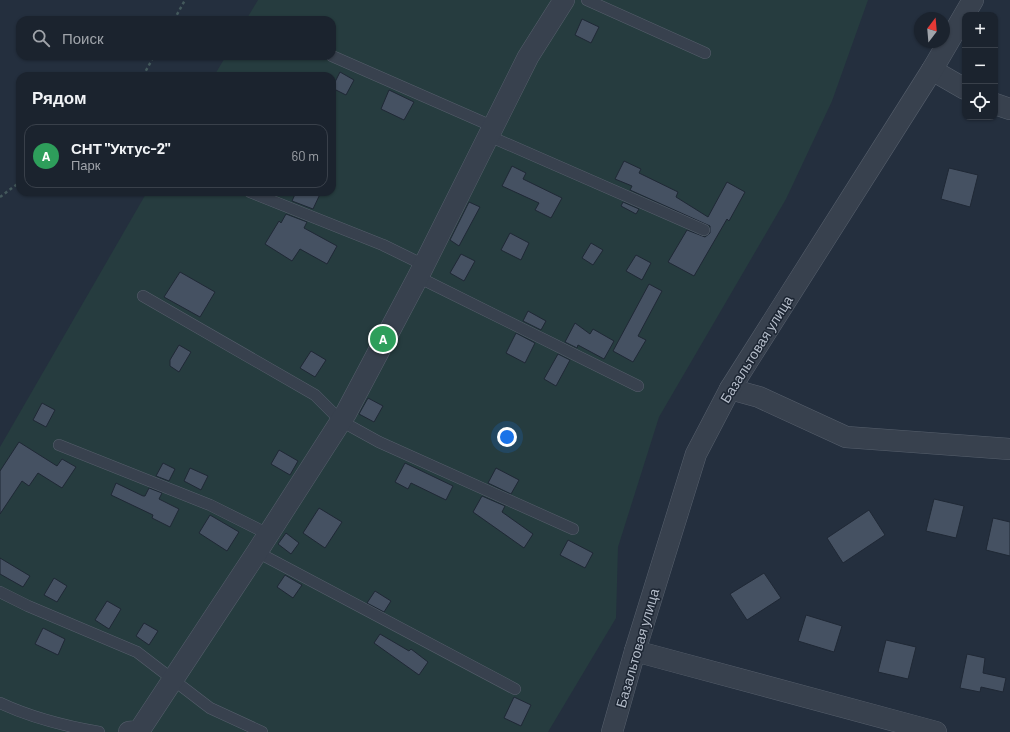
<!DOCTYPE html>
<html lang="ru">
<meta charset="utf-8">
<style>
body{margin:0;font-family:Barlow,sans-serif;background:#242b36;color:#f1f3f6}
.controls{position:absolute;right:12px;top:12px;display:grid;overflow:hidden;border-radius:8px;box-shadow:0 1px 3px #0004}
.controls button{width:36px;height:36px;display:grid;place-items:center;padding:0;border:0;border-bottom:1px solid #39404a;background:#1b232e;color:#f1f3f6;font:20px sans-serif}
.compass{position:absolute;left:914px;top:12px;width:36px;height:36px;border-radius:50%;background:#1b232e;box-shadow:0 1px 3px #0004;rotate:16deg}
.you{position:absolute;left:507px;top:437px;width:14px;height:14px;margin:-10px;border:3px solid #fff;border-radius:50%;background:#1a73e8;box-shadow:0 0 0 6px #1a73e833}
.badge{display:grid;place-items:center;width:26px;height:26px;border-radius:50%;background:#8ab4f8;color:#fff;font-size:13px;font-weight:700}
.pin{position:absolute;translate:-50% -50%;border:2px solid #fff;box-shadow:0 1px 4px #0006}
.list{margin:0;padding:0;list-style:none}
h2{display:flex;justify-content:space-between;align-items:center;height:52px;margin:0;padding:0 16px;font-size:17px}
h2 small{font-size:13px;font-weight:400;color:#a0a4aa}
.list li{display:grid;grid-template-columns:26px 1fr auto;gap:12px;align-items:center;box-sizing:border-box;height:64px;margin:0 8px 8px;padding:0 8px;border:1px solid #39404a;border-radius:12px}
.list b{display:block;font-size:15px;white-space:nowrap}
.list p{margin:0;font-size:13px;white-space:nowrap;color:#a0a4aa}
.list em{font-size:13px;font-style:normal;color:#a0a4aa}
.icon{flex:none;width:22px;height:22px;fill:none;stroke:currentColor;stroke-width:2;stroke-linecap:round;stroke-linejoin:round}
.map{position:relative;flex:none;width:1010px;height:732px;overflow:hidden}
.search{position:absolute;background:#1b232e;box-shadow:0 1px 3px #0004;left:16px;top:16px;width:320px;height:44px;display:flex;align-items:center;gap:10px;box-sizing:border-box;padding:0 14px;border-radius:12px;color:#a0a4aa;font-size:15px}
.panel{position:absolute;background:#1b232e;box-shadow:0 1px 3px #0004;left:16px;top:72px;width:320px;height:124px;border-radius:12px}
.map>svg:first-child{display:block}
</style>
<div class="map">
<svg width="1010" height="732" viewBox="0 0 1010 732">
<rect width="100%" height="100%" fill="#242f3e"/>
<path fill="#263c3f" d="M 258,0 L 868,0 L 832,101 L 786,199 L 659,417 L 618,547 L 616,618 L 548,732 L 0,732 L 0,447 L 147,192 L 332,192 L 332,76 L 214,76 L 226,56 L 332,56 L 332,20 L 246,20 Z"/>
<g fill="#455162" stroke="#1f2835">
<path d="M 582,19 L 599,27 L 591,43 L 575,35 Z"/>
<path d="M 340,72 L 354,80 L 346,95 L 332,88 Z"/>
<path d="M 389,90 L 414,102 L 404,120 L 381,109 Z"/>
<path d="M 624,161 L 641,169 L 639,173 L 678,192 L 676,197 L 708,217 L 727,182 L 745,192 L 729,221 L 727,219 L 694,276 L 668,262 L 687,230 L 705,237 L 710,233 L 710,226 L 630,190 L 632,186 L 615,179 Z"/>
<path d="M 512,166 L 526,173 L 523,179 L 562,198 L 551,218 L 535,210 L 539,203 L 502,186 Z"/>
<path d="M 949,168 L 978,175 L 970,207 L 941,199 Z"/>
<path d="M 296,192 L 321,192 L 313,209 L 292,201 Z"/>
<path d="M 469,202 L 480,207 L 459,246 L 450,240 Z"/>
<path d="M 623,202 L 639,209 L 636,214 L 621,206 Z"/>
<path d="M 286,214 L 307,222 L 304,228 L 337,246 L 327,264 L 300,249 L 292,261 L 265,244 L 279,221 L 281,223 Z"/>
<path d="M 510,233 L 529,243 L 521,260 L 501,250 Z"/>
<path d="M 591,243 L 603,250 L 593,265 L 582,258 Z"/>
<path d="M 461,254 L 475,261 L 464,281 L 450,273 Z"/>
<path d="M 636,255 L 651,263 L 642,280 L 626,271 Z"/>
<path d="M 180,272 L 215,292 L 200,317 L 164,297 Z"/>
<path d="M 649,284 L 662,291 L 638,336 L 646,340 L 633,362 L 613,351 Z"/>
<path d="M 528,311 L 546,321 L 541,330 L 523,321 Z"/>
<path d="M 575,323 L 590,334 L 593,329 L 614,341 L 604,359 L 578,345 L 577,348 L 565,342 Z"/>
<path d="M 516,333 L 535,343 L 525,363 L 506,353 Z"/>
<path d="M 179,345 L 191,352 L 179,372 L 170,366 L 170,360 Z"/>
<path d="M 311,351 L 326,360 L 315,377 L 300,368 Z"/>
<path d="M 558,354 L 570,360 L 556,386 L 544,379 Z"/>
<path d="M 368,398 L 383,406 L 374,422 L 359,414 Z"/>
<path d="M 42,403 L 55,410 L 46,427 L 33,420 Z"/>
<path d="M 19,442 L 57,466 L 62,459 L 76,467 L 62,488 L 38,473 L 29,486 L 22,481 L 0,514 L 0,471 Z"/>
<path d="M 279,450 L 298,461 L 290,475 L 271,464 Z"/>
<path d="M 163,463 L 175,469 L 169,481 L 156,476 Z"/>
<path d="M 405,463 L 453,486 L 446,500 L 411,483 L 408,489 L 395,482 Z"/>
<path d="M 190,468 L 208,476 L 201,490 L 184,481 Z"/>
<path d="M 496,468 L 519,480 L 511,494 L 488,483 Z"/>
<path d="M 116,483 L 143,496 L 145,496 L 149,488 L 162,493 L 159,499 L 179,509 L 170,527 L 152,518 L 153,515 L 111,495 Z"/>
<path d="M 482,496 L 505,506 L 502,512 L 533,534 L 524,548 L 473,512 Z"/>
<path d="M 934,499 L 964,506 L 956,538 L 926,531 Z"/>
<path d="M 319,508 L 342,522 L 325,548 L 303,533 Z"/>
<path d="M 869,510 L 885,535 L 843,563 L 827,538 Z"/>
<path d="M 210,515 L 239,532 L 227,551 L 199,533 Z"/>
<path d="M 993,518 L 1010,522 L 1010,556 L 986,550 Z"/>
<path d="M 286,533 L 299,543 L 291,554 L 278,544 Z"/>
<path d="M 568,540 L 593,553 L 585,568 L 560,555 Z"/>
<path d="M 0,558 L 30,576 L 23,587 L 0,574 Z"/>
<path d="M 764,573 L 781,598 L 747,620 L 730,594 Z"/>
<path d="M 285,575 L 302,585 L 293,598 L 277,587 Z"/>
<path d="M 54,578 L 67,586 L 57,602 L 44,595 Z"/>
<path d="M 375,591 L 391,601 L 384,612 L 367,603 Z"/>
<path d="M 107,601 L 121,609 L 109,629 L 95,620 Z"/>
<path d="M 806,615 L 842,626 L 834,652 L 798,641 Z"/>
<path d="M 144,623 L 158,631 L 149,645 L 136,636 Z"/>
<path d="M 43,628 L 65,639 L 58,655 L 35,644 Z"/>
<path d="M 380,634 L 409,651 L 411,649 L 428,662 L 419,675 L 374,643 Z"/>
<path d="M 886,640 L 916,647 L 908,679 L 878,672 Z"/>
<path d="M 967,654 L 985,658 L 983,673 L 1006,678 L 1003,692 L 981,687 L 980,692 L 960,688 Z"/>
<path d="M 514,697 L 531,705 L 521,726 L 504,718 Z"/>
</g>
<g fill="none" stroke-linecap="round" stroke-linejoin="round">
<defs>
<g id="lane">
<path d="M 587,0 L 705,53"/>
<path d="M 332,56 L 494,127"/>
<path d="M 489,136 L 704,230"/>
<path d="M 250,192 L 383,245 L 424,265"/>
<path d="M 418,277 L 638,386"/>
<path d="M 143,296 L 315,395 L 341,421 L 379,442 L 573,529"/>
<path d="M 59,445 L 210,505 L 268,534"/>
<path d="M 257,552 L 515,689"/>
<path d="M 0,592 L 28,606 L 137,652 L 210,708 L 262,732"/>
<path d="M 0,703 C 32,718 64,726 99,732"/>
</g>
<g id="street">
<path d="M 932,70 L 965,89"/>
<path d="M 995,104 L 1010,109"/>
<path d="M 730,389 L 759,397 L 846,437 L 1010,449"/>
<path d="M 635,651 L 936,732"/>
<path d="M 129,732 L 139,731 L 257,552 L 346,413 L 418,277 L 528,57 L 564,0"/>
<path d="M 612,732 L 635,651 L 696,454 L 730,389 L 932,70 L 973,0"/>
</g>
</defs>
<use href="#lane" stroke="#565f6c" stroke-width="12"/>
<use href="#street" stroke="#565f6c" stroke-width="22"/>
<g stroke="#44595c" stroke-width="2.5" stroke-dasharray="3 3" stroke-linecap="butt">
<path d="M 174,20 L 185,0"/>
<path d="M 143,76 L 154,56"/>
<path d="M 0,197 L 20,182"/>
</g>
<use href="#lane" stroke="#38414e" stroke-width="11"/>
<use href="#street" stroke="#38414e" stroke-width="21"/>
</g>
<g text-anchor="middle" dominant-baseline="central" stroke-width="3" stroke-linejoin="round" paint-order="stroke">
<g font-size="14" fill="#b4bcc9" stroke="#1d2633">
<text transform="translate(756 349) rotate(-58)">Базальтовая улица</text>
<text transform="translate(637 648) rotate(-74)">Базальтовая улица</text>
</g>
</g>
</svg>
<div class="controls">
<button>+</button>
<button>−</button>
<button><svg class="icon" aria-label="locate" viewBox="0 0 24 24"><circle cx="12" cy="12" r="6"/><path d="M12 2v4M12 18v4M2 12h4M18 12h4"/></svg></button>
</div>
<svg class="compass" viewBox="-18 -18 36 36"><path d="M0-13l5 13h-10z" fill="#e53935"/><path d="M0 13l5-13h-10z" fill="#a0a4aa"/></svg>
<div class="you"></div>
<div class="pin badge" style="left:383px;top:339px;background:#2e9e5b">A</div>
<div class="search"><svg class="icon" aria-label="search" viewBox="0 0 24 24"><circle cx="10" cy="10" r="6"/><path d="M15 15l6 6"/></svg>Поиск</div>
<section class="panel">
<h2>Рядом<small></small></h2>
<ul class="list">
<li><span class="badge" style="background:#2e9e5b">A</span><div><b>СНТ &quot;Уктус-2&quot;</b><p>Парк</p></div><em>60 m</em></li>
</ul>
</section>
</div>
